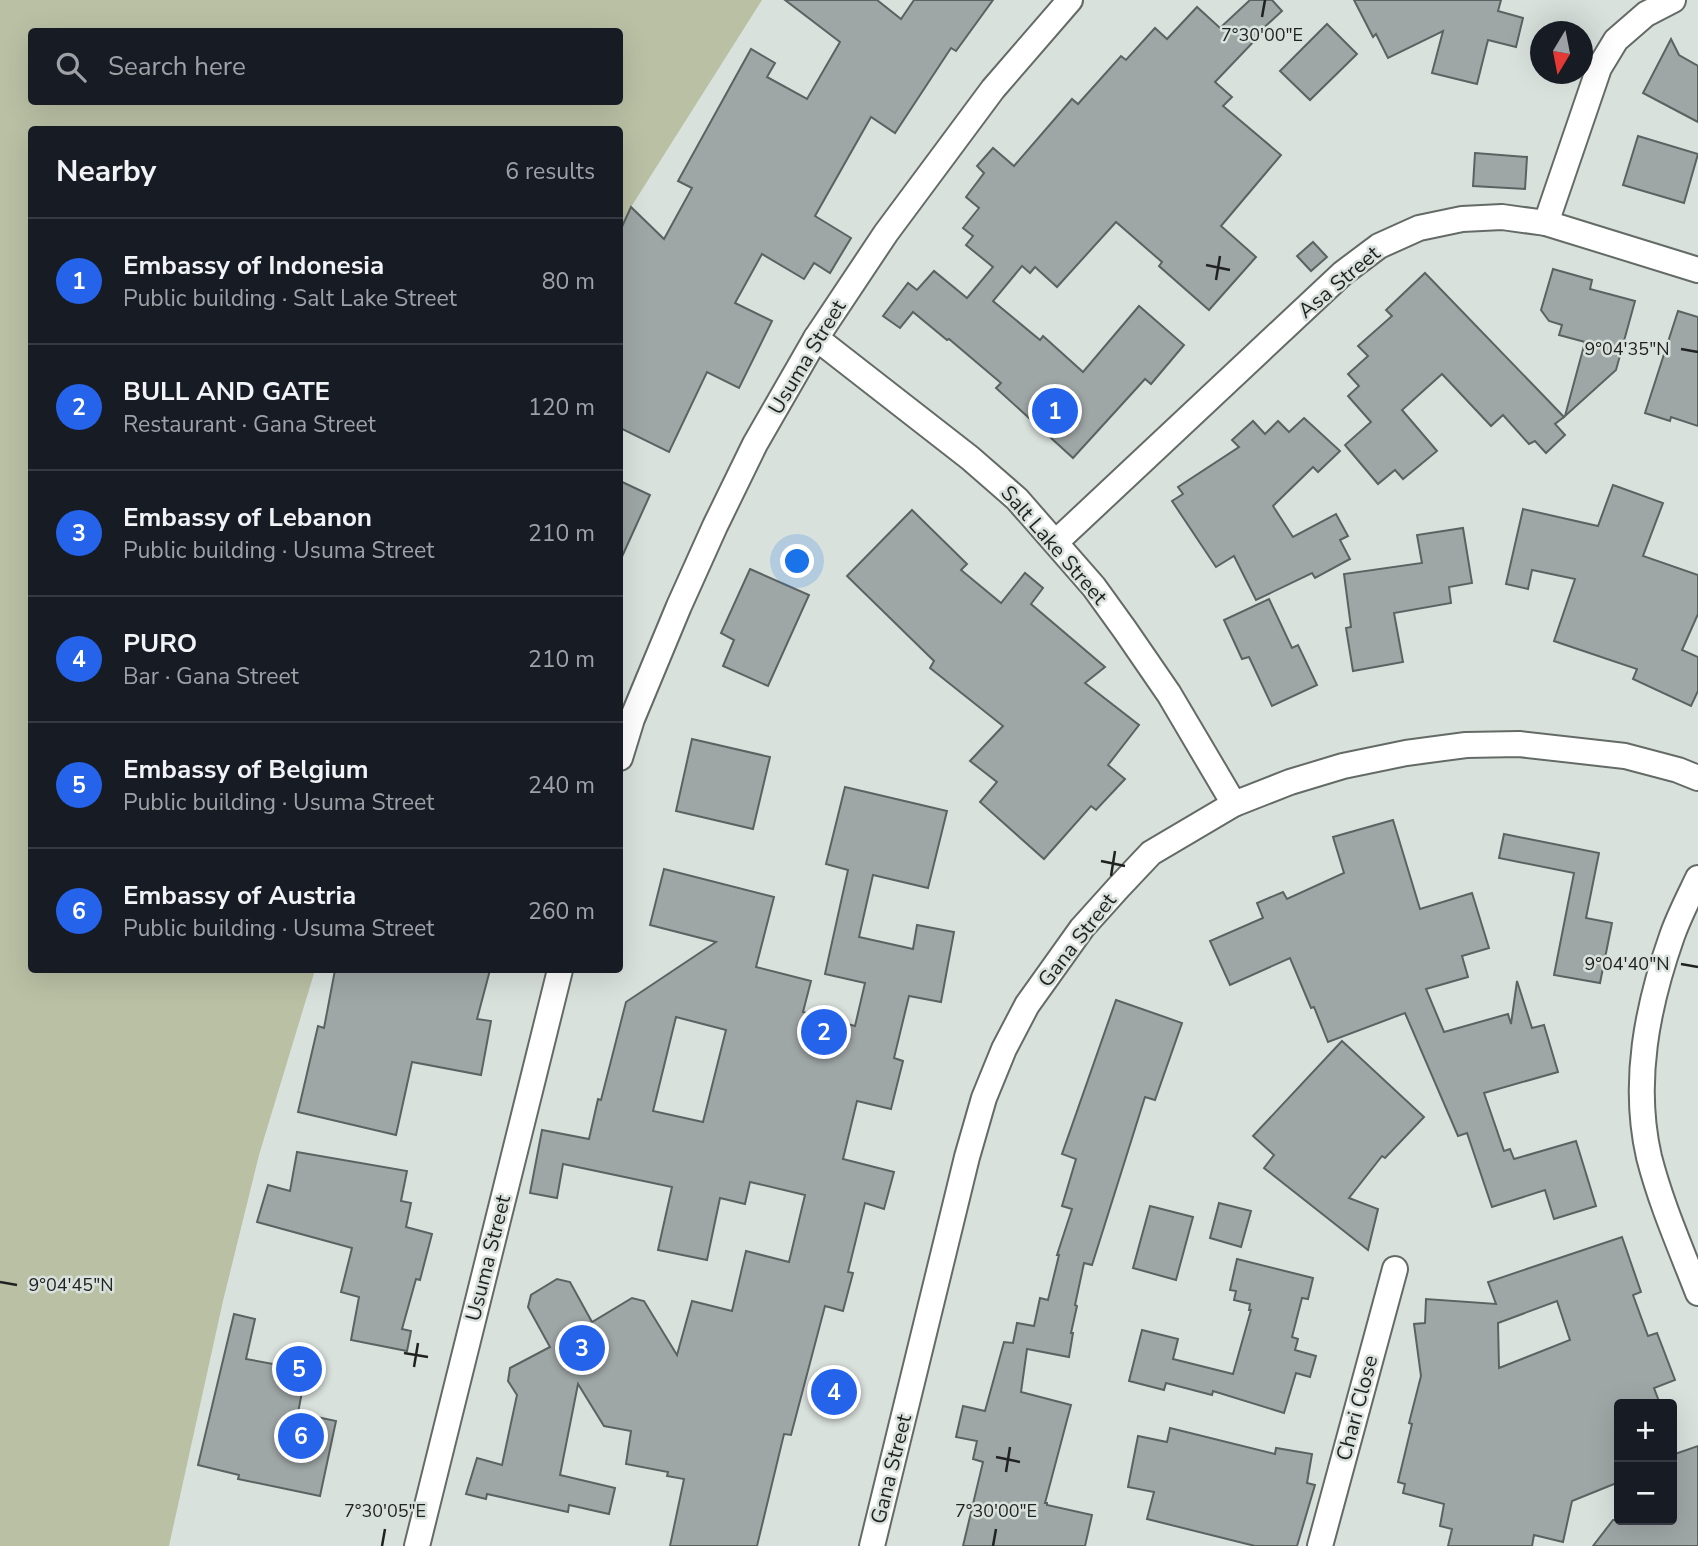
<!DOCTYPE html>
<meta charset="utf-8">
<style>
body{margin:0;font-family:"Nunito Sans",sans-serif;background:#20242c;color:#f1f3f6}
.controls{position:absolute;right:21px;bottom:21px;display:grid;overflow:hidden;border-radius:7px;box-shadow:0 7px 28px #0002}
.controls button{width:63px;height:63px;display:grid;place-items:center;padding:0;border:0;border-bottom:2px solid #363941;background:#171b24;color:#f1f3f6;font:35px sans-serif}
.compass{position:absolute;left:1530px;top:21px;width:63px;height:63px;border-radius:50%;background:#171b24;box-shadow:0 7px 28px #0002;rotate:190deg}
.you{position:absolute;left:798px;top:562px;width:24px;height:24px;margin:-18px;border:5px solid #fff;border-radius:50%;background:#1a73e8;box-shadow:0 0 0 10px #1a73e833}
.badge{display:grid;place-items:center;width:46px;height:46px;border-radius:50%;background:#2563eb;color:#fff;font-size:23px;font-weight:700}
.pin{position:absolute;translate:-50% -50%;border:4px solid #fff;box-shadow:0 2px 7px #0006}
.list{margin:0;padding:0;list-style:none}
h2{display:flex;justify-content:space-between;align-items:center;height:91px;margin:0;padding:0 28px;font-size:30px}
h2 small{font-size:23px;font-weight:400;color:#9ea1a6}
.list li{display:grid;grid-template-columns:46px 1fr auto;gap:21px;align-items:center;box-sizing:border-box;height:126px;padding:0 28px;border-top:2px solid #363941}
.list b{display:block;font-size:26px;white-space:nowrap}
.list p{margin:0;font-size:23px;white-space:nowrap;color:#9ea1a6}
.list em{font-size:23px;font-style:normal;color:#9ea1a6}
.icon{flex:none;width:38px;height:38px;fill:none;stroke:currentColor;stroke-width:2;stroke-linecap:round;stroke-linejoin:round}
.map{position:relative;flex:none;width:1698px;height:1546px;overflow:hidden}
.search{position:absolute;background:#171b24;box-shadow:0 7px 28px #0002;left:28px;top:28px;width:595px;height:77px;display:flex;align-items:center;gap:18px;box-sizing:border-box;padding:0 24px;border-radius:7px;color:#9ea1a6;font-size:26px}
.panel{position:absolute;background:#171b24;box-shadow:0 7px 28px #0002;left:28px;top:126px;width:595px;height:847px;border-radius:7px}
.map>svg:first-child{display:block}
</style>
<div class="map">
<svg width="1698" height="1546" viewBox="0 0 1698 1546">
<rect width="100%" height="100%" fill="#d9e1dd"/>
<path fill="#b9c0a4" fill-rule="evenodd" d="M 0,0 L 762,0 L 631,207 L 620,231 L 620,130 L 32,130 L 32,970 L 315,970 L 259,1155 L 223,1301 L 169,1546 L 0,1546 ZM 32,32 L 620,32 L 620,102 L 32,102 Z"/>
<g fill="#9fa7a6" stroke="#5b6362" stroke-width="2" fill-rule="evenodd">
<path d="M 785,0 L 877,0 L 901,19 L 914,0 L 993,0 L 956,51 L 951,48 L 895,133 L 871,117 L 815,216 L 851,238 L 830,273 L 814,263 L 804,279 L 762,254 L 735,303 L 772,321 L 739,388 L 707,372 L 669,452 L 620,428 L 620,231 L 631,207 L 664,239 L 692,188 L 678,181 L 751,49 L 775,63 L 767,77 L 807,99 L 840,42 Z"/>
<path d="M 1250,0 L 1272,0 L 1282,11 L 1256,35 L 1258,37 L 1215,82 L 1232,97 L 1223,106 L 1281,155 L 1221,226 L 1256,257 L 1209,310 L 1159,266 L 1162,262 L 1116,222 L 1057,287 L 1035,267 L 1030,273 L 1022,266 L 993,301 L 1040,340 L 1043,336 L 1083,372 L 1139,306 L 1184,345 L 1151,384 L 1145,379 L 1073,458 L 996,388 L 1001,383 L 949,339 L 947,340 L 913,312 L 900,328 L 883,316 L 908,283 L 917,290 L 934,271 L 967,298 L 993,267 L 966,245 L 973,236 L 963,228 L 979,208 L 966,197 L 984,173 L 977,166 L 993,148 L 1014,166 L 1072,99 L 1078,104 L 1121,56 L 1126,60 L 1155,28 L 1167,39 L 1197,7 L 1220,28 Z"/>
<path d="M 1354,0 L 1501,0 L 1498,11 L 1523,18 L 1516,47 L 1488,40 L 1477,84 L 1432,73 L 1443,31 L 1388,58 L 1376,34 L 1373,37 Z"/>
<path d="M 1327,24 L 1357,54 L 1310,100 L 1280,71 Z"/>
<path d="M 1671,39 L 1679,55 L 1698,66 L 1698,122 L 1643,93 Z"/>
<path d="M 1638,136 L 1698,154 L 1684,203 L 1623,185 Z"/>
<path d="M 1475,153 L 1527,157 L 1525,189 L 1473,186 Z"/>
<path d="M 1313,242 L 1327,257 L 1311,271 L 1297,256 Z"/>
<path d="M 1553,269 L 1592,280 L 1590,289 L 1635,301 L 1616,370 L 1565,416 L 1585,342 L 1559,335 L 1562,325 L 1549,321 L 1541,310 Z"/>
<path d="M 1425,273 L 1564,417 L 1555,424 L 1565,435 L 1546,453 L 1535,441 L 1529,444 L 1503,415 L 1491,426 L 1442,374 L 1402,410 L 1437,451 L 1403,479 L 1395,470 L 1378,484 L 1345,445 L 1371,422 L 1348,396 L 1359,386 L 1348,374 L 1368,356 L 1358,346 L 1392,316 L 1386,310 Z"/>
<path d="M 1678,311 L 1698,317 L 1698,426 L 1671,417 L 1670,421 L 1645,413 Z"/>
<path d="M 1304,418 L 1340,451 L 1318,472 L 1313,467 L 1273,506 L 1293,537 L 1336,514 L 1348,536 L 1340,540 L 1350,559 L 1315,578 L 1312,573 L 1256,600 L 1234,556 L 1216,567 L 1172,501 L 1183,494 L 1178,487 L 1239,447 L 1232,440 L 1253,421 L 1265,434 L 1278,421 L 1289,432 Z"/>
<path d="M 620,481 L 650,495 L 620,561 Z"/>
<path d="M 1613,485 L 1663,503 L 1643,556 L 1698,575 L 1698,614 L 1682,650 L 1698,657 L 1698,691 L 1691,706 L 1633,679 L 1637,669 L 1554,641 L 1575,579 L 1532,570 L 1528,589 L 1506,584 L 1523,509 L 1598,526 Z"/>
<path d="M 912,510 L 967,564 L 961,570 L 1001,603 L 1025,573 L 1043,588 L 1031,604 L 1105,667 L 1085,683 L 1139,725 L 1108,765 L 1125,779 L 1096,810 L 1091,806 L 1044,859 L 980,802 L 997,782 L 970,761 L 1003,726 L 930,668 L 934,661 L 847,576 Z"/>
<path d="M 1463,528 L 1472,583 L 1449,587 L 1451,603 L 1394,613 L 1403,662 L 1353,671 L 1346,628 L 1351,627 L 1344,574 L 1422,563 L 1417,535 Z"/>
<path d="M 750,569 L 809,595 L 768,686 L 723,666 L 734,640 L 721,633 Z"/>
<path d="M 1269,599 L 1292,648 L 1298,645 L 1317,685 L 1272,706 L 1249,657 L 1242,659 L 1224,620 Z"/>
<path d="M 692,739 L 770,757 L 753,829 L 676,811 Z"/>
<path d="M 845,787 L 947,811 L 928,888 L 873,875 L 859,937 L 913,949 L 917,925 L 954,932 L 941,1002 L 909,996 L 894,1058 L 903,1061 L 891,1109 L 857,1101 L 843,1159 L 894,1172 L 884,1209 L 865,1203 L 848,1272 L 853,1273 L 843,1311 L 825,1306 L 791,1435 L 784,1434 L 757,1546 L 670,1546 L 684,1479 L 667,1476 L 668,1472 L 626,1464 L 631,1431 L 604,1426 L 578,1384 L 560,1475 L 615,1488 L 609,1514 L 569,1505 L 568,1512 L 487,1494 L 486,1499 L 466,1494 L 477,1458 L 502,1465 L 517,1395 L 508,1381 L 510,1368 L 550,1347 L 528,1307 L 531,1295 L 557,1279 L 570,1282 L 592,1322 L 632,1298 L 644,1301 L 677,1355 L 692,1301 L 732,1311 L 746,1251 L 789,1262 L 805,1195 L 750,1182 L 745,1204 L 720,1198 L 707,1260 L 658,1250 L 672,1187 L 563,1164 L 557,1198 L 530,1193 L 542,1130 L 589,1139 L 598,1099 L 601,1100 L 626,1002 L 716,942 L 650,925 L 664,869 L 774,897 L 756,967 L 811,981 L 803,1012 L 855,1026 L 865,983 L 825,974 L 848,870 L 826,864 ZM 676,1017 L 726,1030 L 703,1122 L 653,1111 Z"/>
<path d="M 1393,820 L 1420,909 L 1472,893 L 1489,948 L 1462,956 L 1468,977 L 1426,989 L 1444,1032 L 1508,1014 L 1511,1024 L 1517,981 L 1532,1028 L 1544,1025 L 1558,1072 L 1484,1093 L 1504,1151 L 1510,1149 L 1514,1159 L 1576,1141 L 1596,1206 L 1554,1219 L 1545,1190 L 1492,1207 L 1467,1133 L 1458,1136 L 1405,1013 L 1328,1042 L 1314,1007 L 1311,1008 L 1290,958 L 1230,985 L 1210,941 L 1263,918 L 1257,903 L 1283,892 L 1287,899 L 1344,873 L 1333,837 Z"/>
<path d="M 1504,834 L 1599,853 L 1586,918 L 1612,923 L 1600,983 L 1554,975 L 1574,873 L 1499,858 Z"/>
<path d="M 335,970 L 490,970 L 477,1019 L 491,1021 L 481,1075 L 412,1062 L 396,1135 L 298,1112 L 318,1026 L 324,1028 Z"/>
<path d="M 1116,1000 L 1182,1023 L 1155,1100 L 1145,1097 L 1092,1265 L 1084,1263 L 1075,1305 L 1077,1306 L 1071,1333 L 1073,1333 L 1069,1357 L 1027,1349 L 1021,1392 L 1071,1405 L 1045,1503 L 1047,1503 L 1047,1505 L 1092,1515 L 1085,1546 L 963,1546 L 983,1462 L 973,1459 L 977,1441 L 956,1437 L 963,1406 L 985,1411 L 1004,1342 L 1013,1343 L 1017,1323 L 1034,1326 L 1040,1298 L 1048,1300 L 1059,1255 L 1057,1255 L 1072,1209 L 1062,1206 L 1076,1159 L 1062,1154 Z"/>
<path d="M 1342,1041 L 1424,1117 L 1385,1158 L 1382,1156 L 1349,1198 L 1378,1209 L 1368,1250 L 1264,1168 L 1274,1155 L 1253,1136 Z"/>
<path d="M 297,1152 L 407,1171 L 401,1201 L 411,1203 L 406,1227 L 432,1234 L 420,1280 L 416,1279 L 402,1329 L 411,1331 L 407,1351 L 351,1340 L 359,1297 L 341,1292 L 352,1248 L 257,1222 L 268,1185 L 290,1191 Z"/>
<path d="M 1219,1203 L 1251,1211 L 1241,1247 L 1210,1238 Z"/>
<path d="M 1150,1206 L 1193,1217 L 1176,1280 L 1133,1268 Z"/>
<path d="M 1622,1237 L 1641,1292 L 1633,1295 L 1648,1336 L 1657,1333 L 1675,1380 L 1654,1388 L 1660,1404 L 1619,1404 L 1619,1482 L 1572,1501 L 1563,1542 L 1534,1535 L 1532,1546 L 1448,1546 L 1452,1529 L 1440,1526 L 1444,1504 L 1403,1493 L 1405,1484 L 1398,1482 L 1412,1424 L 1409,1423 L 1421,1376 L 1414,1324 L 1425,1323 L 1426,1299 L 1496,1304 L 1488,1282 ZM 1557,1301 L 1570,1340 L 1499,1368 L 1498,1323 Z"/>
<path d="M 1237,1259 L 1313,1278 L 1308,1299 L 1302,1298 L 1292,1337 L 1298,1339 L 1295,1350 L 1316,1356 L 1310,1377 L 1296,1373 L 1284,1413 L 1213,1391 L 1212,1395 L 1166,1383 L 1164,1390 L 1129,1381 L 1142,1330 L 1178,1339 L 1173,1359 L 1233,1374 L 1251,1310 L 1249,1310 L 1250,1304 L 1234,1300 L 1236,1291 L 1230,1290 Z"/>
<path d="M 234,1314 L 255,1319 L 246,1359 L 306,1370 L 298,1413 L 336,1421 L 320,1496 L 238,1479 L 239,1475 L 198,1465 Z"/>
<path d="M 1170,1428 L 1275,1454 L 1276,1448 L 1312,1454 L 1307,1483 L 1315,1485 L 1297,1546 L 1255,1546 L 1147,1519 L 1154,1492 L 1128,1487 L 1138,1436 L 1167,1442 Z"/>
<path d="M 1698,1446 L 1698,1546 L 1593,1546 L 1613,1520 L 1672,1520 L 1672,1455 Z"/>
</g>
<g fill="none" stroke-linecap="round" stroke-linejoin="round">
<defs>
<g id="street">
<path d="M 1546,223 L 1599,68 L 1616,40 L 1646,14 L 1673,0"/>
<path d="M 816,338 L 970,458 L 1017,499 L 1094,587 L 1125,630 L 1169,694 L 1234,804"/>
<path d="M 1056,542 L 1343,273 L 1379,246 L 1419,228 L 1462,219 L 1502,217 L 1546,223 L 1698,270"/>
<path d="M 620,758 L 632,719 L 679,606 L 715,526 L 755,444 L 816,338 L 886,233 L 993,89 L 1070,0"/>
<path d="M 1698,878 C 1689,897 1679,916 1672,936 C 1647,1007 1632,1083 1649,1157 C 1661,1204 1681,1249 1698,1293"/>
<path d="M 417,1546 L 560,970"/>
<path d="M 872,1546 L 967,1157 L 984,1098 L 1004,1049 L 1027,1005 L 1082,928 L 1118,888 L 1151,853 L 1234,804 L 1290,782 L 1343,766 L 1406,753 L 1466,745 L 1519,744 L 1625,756 L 1678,770 L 1698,778"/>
<path d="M 1320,1546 L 1395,1269"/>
</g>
</defs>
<use href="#street" stroke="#646b67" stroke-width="28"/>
<use href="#street" stroke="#fff" stroke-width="24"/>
</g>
<path fill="none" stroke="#1f2221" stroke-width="2.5" d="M 1262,17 L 1265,0M 1206,265 L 1230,270M 1216,280 L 1220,256M 1681,349 L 1698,352M 1101,861 L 1125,866M 1111,876 L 1115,851M 1681,964 L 1698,967M 0,1282 L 17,1285M 404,1353 L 428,1357M 414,1367 L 418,1343M 996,1457 L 1020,1462M 1006,1472 L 1010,1447M 382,1546 L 385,1529M 993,1546 L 996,1529"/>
<g text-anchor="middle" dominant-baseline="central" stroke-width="5" stroke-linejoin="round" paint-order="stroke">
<g font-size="21" fill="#1f2221" stroke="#d9e1dd">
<text transform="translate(1339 282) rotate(-40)">Asa Street</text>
<text transform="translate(807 357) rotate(-59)">Usuma Street</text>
<text transform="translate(1054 545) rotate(49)">Salt Lake Street</text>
<text transform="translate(1077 940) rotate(-52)">Gana Street</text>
<text transform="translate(488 1258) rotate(-76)">Usuma Street</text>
<text transform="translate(1357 1408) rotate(-75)">Chari Close</text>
<text transform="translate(891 1469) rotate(-76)">Gana Street</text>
</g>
</g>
<g font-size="18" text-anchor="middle" fill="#1f2221" stroke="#d9e1dd" stroke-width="5" stroke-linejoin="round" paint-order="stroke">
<text x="1262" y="41">7°30'00"E</text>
<text x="1627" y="355">9°04'35"N</text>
<text x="1627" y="970">9°04'40"N</text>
<text x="71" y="1291">9°04'45"N</text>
<text x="385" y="1517">7°30'05"E</text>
<text x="996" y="1517">7°30'00"E</text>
</g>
</svg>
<div class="controls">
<button>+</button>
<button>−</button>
</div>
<svg class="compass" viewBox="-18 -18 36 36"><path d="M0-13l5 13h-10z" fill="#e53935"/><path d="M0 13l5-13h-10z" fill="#9ea1a6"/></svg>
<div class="you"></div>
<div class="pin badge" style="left:1055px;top:411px">1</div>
<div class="pin badge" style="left:824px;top:1032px">2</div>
<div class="pin badge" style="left:582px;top:1348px">3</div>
<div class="pin badge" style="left:834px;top:1392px">4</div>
<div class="pin badge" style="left:299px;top:1369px">5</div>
<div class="pin badge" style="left:301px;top:1436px">6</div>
<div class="search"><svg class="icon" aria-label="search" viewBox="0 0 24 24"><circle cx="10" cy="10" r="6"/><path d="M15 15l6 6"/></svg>Search here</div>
<section class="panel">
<h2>Nearby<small>6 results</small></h2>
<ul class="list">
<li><span class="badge">1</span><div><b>Embassy of Indonesia</b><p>Public building · Salt Lake Street</p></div><em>80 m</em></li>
<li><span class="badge">2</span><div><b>BULL AND GATE</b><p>Restaurant · Gana Street</p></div><em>120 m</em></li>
<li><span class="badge">3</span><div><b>Embassy of Lebanon</b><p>Public building · Usuma Street</p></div><em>210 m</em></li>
<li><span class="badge">4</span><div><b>PURO</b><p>Bar · Gana Street</p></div><em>210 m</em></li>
<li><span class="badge">5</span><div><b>Embassy of Belgium</b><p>Public building · Usuma Street</p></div><em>240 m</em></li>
<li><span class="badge">6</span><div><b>Embassy of Austria</b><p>Public building · Usuma Street</p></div><em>260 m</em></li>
</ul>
</section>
</div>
